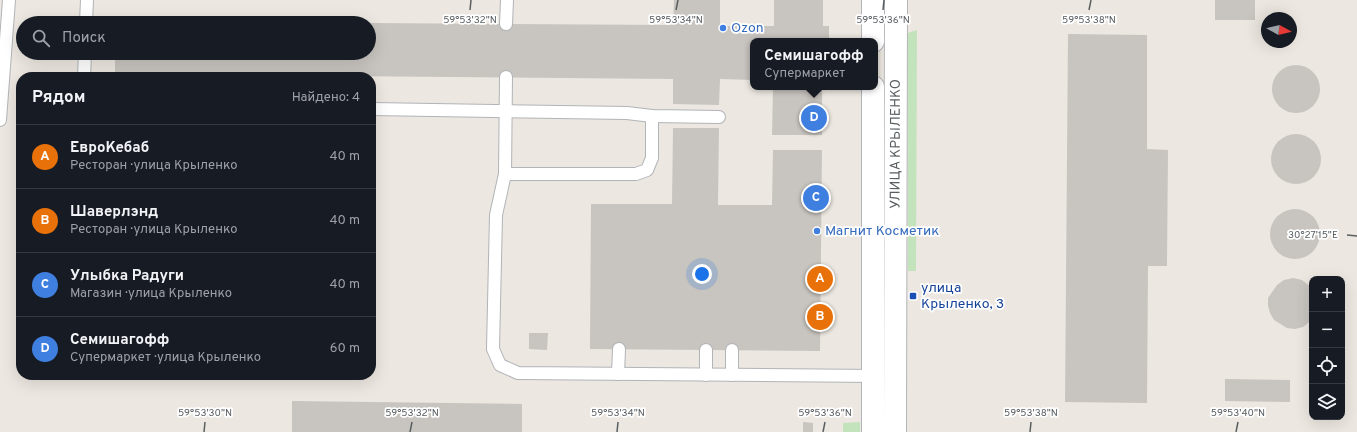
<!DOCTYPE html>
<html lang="ru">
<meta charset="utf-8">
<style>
body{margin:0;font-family:Overpass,sans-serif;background:#20242c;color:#f1f3f6}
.controls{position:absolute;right:12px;bottom:12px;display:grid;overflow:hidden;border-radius:8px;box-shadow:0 4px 16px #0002}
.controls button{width:36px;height:36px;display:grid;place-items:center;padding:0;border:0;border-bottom:1px solid #363941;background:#171b24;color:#f1f3f6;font:20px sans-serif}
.compass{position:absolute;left:1261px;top:12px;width:36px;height:36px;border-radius:50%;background:#171b24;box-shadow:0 4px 16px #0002;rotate:98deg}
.you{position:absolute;left:702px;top:274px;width:14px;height:14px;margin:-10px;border:3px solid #fff;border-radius:50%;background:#1a73e8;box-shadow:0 0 0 6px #1a73e833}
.badge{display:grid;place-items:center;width:26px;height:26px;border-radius:50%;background:#b45309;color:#fff;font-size:13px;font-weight:700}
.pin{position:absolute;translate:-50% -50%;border:2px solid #fff;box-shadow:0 1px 4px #0006}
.popup{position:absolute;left:750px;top:38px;width:128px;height:52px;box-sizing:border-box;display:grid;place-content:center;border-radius:8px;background:#171b24;filter:drop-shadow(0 1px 3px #0005);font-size:13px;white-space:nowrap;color:#9ea1a6}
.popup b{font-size:15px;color:#f1f3f6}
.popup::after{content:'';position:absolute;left:50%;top:100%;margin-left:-8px;border:8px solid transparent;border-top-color:#171b24}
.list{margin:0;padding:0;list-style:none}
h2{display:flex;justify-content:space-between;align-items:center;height:52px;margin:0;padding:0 16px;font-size:17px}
h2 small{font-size:13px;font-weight:400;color:#9ea1a6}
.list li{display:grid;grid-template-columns:26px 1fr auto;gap:12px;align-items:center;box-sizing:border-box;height:64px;padding:0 16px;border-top:1px solid #363941}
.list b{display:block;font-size:15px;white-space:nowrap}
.list p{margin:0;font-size:13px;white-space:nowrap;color:#9ea1a6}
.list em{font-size:13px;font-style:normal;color:#9ea1a6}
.icon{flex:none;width:22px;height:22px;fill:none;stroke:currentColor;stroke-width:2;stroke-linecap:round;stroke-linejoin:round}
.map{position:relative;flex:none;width:1357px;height:432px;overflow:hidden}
.search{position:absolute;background:#171b24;box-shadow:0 4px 16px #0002;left:16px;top:16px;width:360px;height:44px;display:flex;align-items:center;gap:10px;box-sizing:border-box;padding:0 14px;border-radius:22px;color:#9ea1a6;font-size:15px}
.panel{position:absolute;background:#171b24;box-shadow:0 4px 16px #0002;left:16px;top:72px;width:360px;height:308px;border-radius:16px}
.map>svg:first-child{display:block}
</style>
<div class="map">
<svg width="1357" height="432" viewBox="0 0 1357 432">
<rect width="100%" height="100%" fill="#ece7e0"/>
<g fill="#c3e3bc">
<path d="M 917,30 L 916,271 L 908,271 L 908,33 Z"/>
<path d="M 860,422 L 860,432 L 843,432 L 843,423 Z"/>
</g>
<g fill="#c8c4bf">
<path d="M 674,0 L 720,0 L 720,26 L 774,26 L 774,0 L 823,0 L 823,26 L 829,26 L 829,41 L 753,41 L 753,80 L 720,79 L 719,105 L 673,104 L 673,79 L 115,74 L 115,53 L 369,53 L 369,23 L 673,25 Z"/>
<rect x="1215" y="0" width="40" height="20"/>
<path d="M 116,20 L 278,22 L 278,23 L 116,23 Z"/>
<path d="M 1068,34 L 1147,35 L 1147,149 L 1168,150 L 1167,266 L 1148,266 L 1147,403 L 1065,402 Z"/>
<circle cx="1296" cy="89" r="24"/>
<path d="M 773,87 L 822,87 L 822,135 L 772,135 Z"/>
<path d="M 673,128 L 719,128 L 718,205 L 772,205 L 773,150 L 822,150 L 820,351 L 590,349 L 591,204 L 672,204 Z"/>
<circle cx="1296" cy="159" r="25"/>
<circle cx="1295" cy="234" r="25"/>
<path d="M 1293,278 L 1302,280 L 1312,288 L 1312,320 L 1303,327 L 1295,329 L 1287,328 L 1274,320 L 1270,313 L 1268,306 L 1268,298 L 1277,285 L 1284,280 Z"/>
<path d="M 529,333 L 548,333 L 547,350 L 529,349 Z"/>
<path d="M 1225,379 L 1290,380 L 1290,402 L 1225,401 Z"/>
<path d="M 292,401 L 522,404 L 522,432 L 292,432 Z"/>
<path d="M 803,422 L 813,423 L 813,432 L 803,432 Z"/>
</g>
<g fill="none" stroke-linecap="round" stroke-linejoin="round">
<defs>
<g id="service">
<path d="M 86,23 L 87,0"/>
<path d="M 506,24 L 507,0"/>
<path d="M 84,77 L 85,53"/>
<path d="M 506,77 L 505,174 L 496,215 L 493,349 L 500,365 L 518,373 L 877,376"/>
<path d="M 371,109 L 627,113 L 652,116 L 719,117"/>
<path d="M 0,120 L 9,0"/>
<path d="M 505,174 L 636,174 L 647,170 L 652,158 L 652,116"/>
<path d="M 618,374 L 619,349"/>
<path d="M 706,375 L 706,350"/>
<path d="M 732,375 L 732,350"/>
</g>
<g id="tertiary">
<path d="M 873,41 L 873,0"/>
<path d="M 873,432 L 873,87"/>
<path id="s1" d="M 895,432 L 896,0"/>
</g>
</defs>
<use href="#service" stroke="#b1b4b8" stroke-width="14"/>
<use href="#tertiary" stroke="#b1b4b8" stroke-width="24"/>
<use href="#service" stroke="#fff" stroke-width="12"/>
<use href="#tertiary" stroke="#fff" stroke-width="22"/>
</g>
<path fill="none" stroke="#595e61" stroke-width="1.5" d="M 470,10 L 471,0M 676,10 L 678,0M 883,10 L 884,0M 1089,10 L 1091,0M 1347,235 L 1357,236M 204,432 L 205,422M 410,432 L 412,422M 617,432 L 618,422M 823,432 L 825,422M 1030,432 L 1031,422M 1236,432 L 1238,422"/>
<g fill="#3f7fe0" stroke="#fff" stroke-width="1.5">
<circle cx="723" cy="28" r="4"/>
<circle cx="817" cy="231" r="4"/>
</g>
<rect fill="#1a4fb4" stroke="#fff" stroke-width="1.5" x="909" y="292" width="8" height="8" rx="2"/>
<g text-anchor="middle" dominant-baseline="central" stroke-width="3.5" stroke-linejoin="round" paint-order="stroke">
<g font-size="14" fill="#366cbe" stroke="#fff" text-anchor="start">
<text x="731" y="28">Ozon</text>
<text x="825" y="231">Магнит Косметик</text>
</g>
<g font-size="14" fill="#595e61" stroke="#fff">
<text stroke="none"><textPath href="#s1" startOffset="288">УЛИЦА КРЫЛЕНКО</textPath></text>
</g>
<g font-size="14" fill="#164399" stroke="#fff" text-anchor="start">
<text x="921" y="288">улица<tspan x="921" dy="16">Крыленко, 3</tspan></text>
</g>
</g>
<g font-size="10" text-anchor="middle" fill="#595e61" stroke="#fff" stroke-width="3.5" stroke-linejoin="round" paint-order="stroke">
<text x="470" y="23">59°53'32"N</text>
<text x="676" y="23">59°53'34"N</text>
<text x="883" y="23">59°53'36"N</text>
<text x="1089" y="23">59°53'38"N</text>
<text x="1313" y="238">30°27'15"E</text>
<text x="205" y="416">59°53'30"N</text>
<text x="412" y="416">59°53'32"N</text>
<text x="618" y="416">59°53'34"N</text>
<text x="825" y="416">59°53'36"N</text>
<text x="1031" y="416">59°53'38"N</text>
<text x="1238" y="416">59°53'40"N</text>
</g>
</svg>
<div class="controls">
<button>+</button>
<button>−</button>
<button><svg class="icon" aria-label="locate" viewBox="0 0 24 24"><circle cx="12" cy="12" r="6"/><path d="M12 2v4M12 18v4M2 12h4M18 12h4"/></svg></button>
<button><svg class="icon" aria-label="layers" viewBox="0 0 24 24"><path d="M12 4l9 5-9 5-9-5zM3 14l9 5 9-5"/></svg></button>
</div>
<svg class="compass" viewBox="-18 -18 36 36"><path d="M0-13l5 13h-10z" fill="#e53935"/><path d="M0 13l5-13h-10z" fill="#9ea1a6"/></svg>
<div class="you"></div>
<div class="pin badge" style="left:820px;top:279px;background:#e8710a">A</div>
<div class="pin badge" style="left:820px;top:317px;background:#e8710a">B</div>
<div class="pin badge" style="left:816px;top:198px;background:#3f7fe0">C</div>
<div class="pin badge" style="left:814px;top:118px;background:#3f7fe0">D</div>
<div class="popup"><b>Семишагофф</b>Супермаркет</div>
<div class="search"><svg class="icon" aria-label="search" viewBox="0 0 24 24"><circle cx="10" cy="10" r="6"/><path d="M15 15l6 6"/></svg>Поиск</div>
<section class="panel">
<h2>Рядом<small>Найдено: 4</small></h2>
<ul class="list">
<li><span class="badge" style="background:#e8710a">A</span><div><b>ЕвроКебаб</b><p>Ресторан · улица Крыленко</p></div><em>40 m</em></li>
<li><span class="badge" style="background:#e8710a">B</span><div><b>Шаверлэнд</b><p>Ресторан · улица Крыленко</p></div><em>40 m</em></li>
<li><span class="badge" style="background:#3f7fe0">C</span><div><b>Улыбка Радуги</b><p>Магазин · улица Крыленко</p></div><em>40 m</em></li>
<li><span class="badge" style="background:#3f7fe0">D</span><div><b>Семишагофф</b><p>Супермаркет · улица Крыленко</p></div><em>60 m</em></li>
</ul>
</section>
</div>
